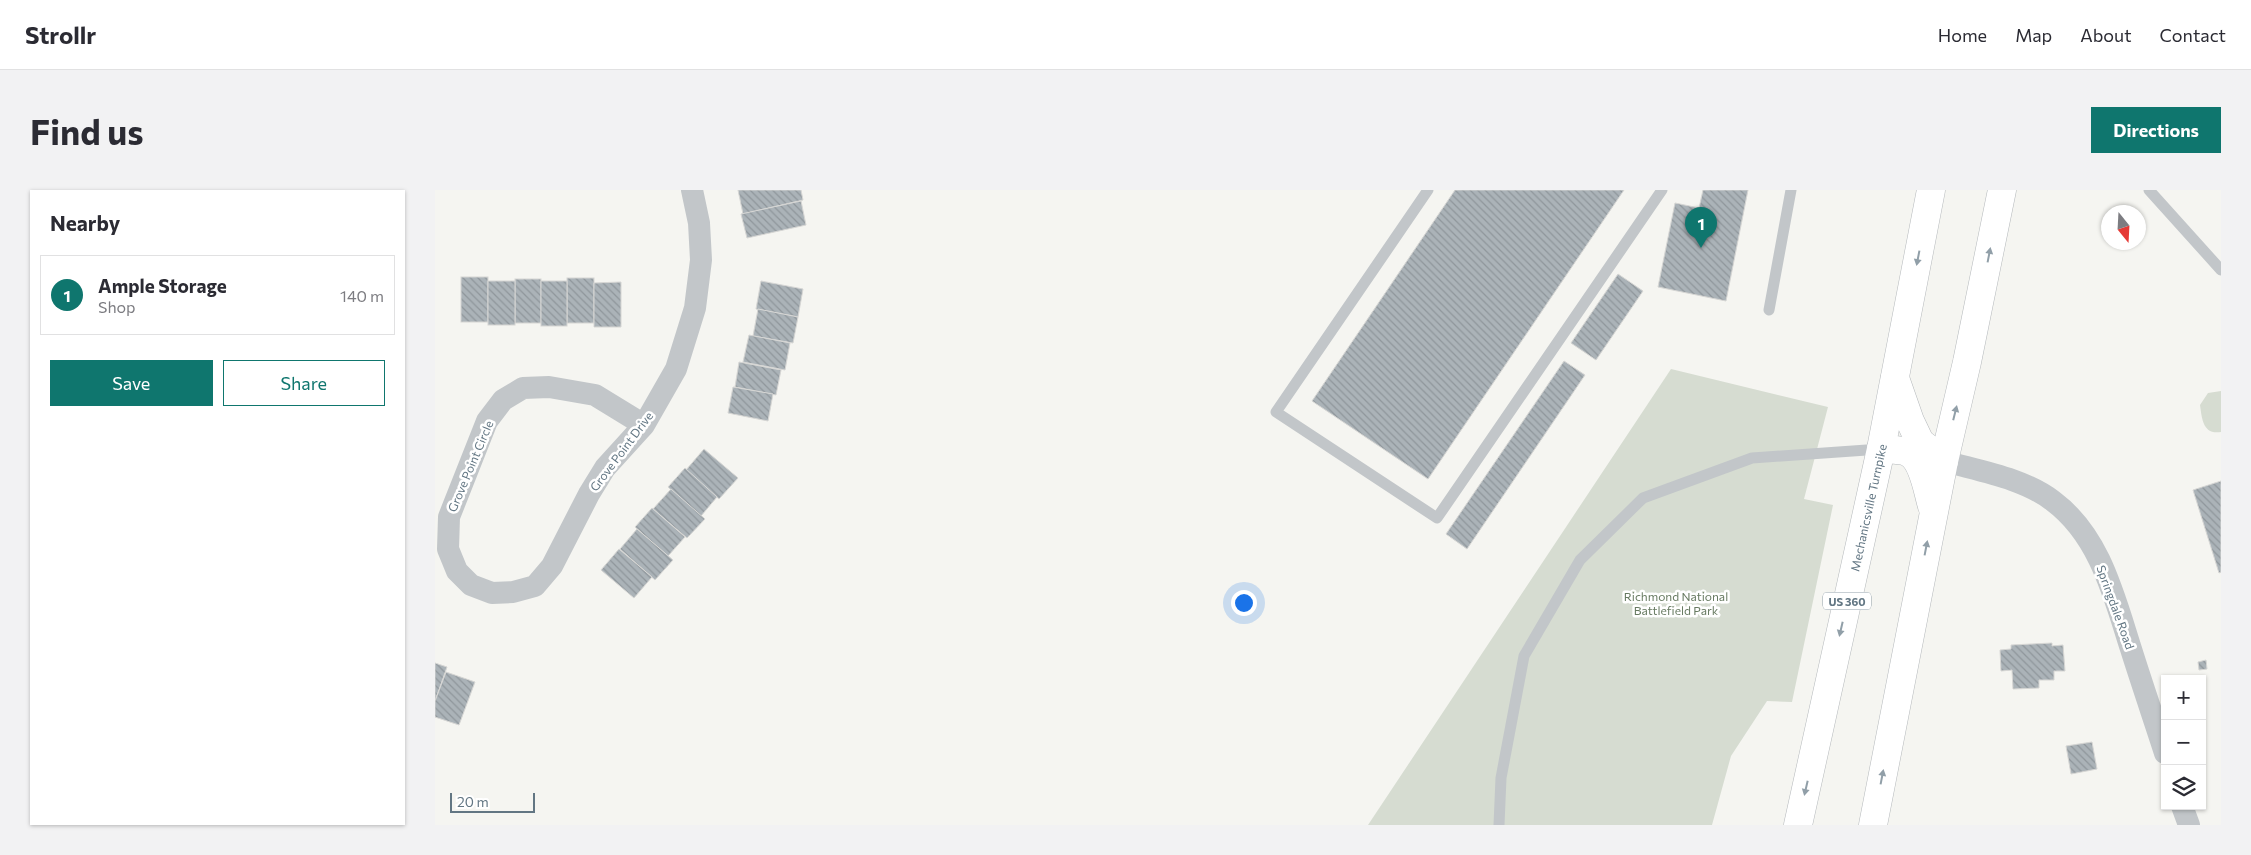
<!DOCTYPE html>
<meta charset="utf-8">
<style>
body{margin:0;font-family:Commissioner,sans-serif;background:#f2f2f3;color:#2b2b33}
.controls{position:absolute;right:15px;bottom:15px;display:grid;overflow:hidden;border-radius:0px;box-shadow:0 1px 4px #0004}
.controls button{width:45px;height:45px;display:grid;place-items:center;padding:0;border:0;border-bottom:1px solid #e1e1e2;background:#fff;color:#2b2b33;font:25px sans-serif}
.compass{position:absolute;left:1666px;top:15px;width:45px;height:45px;border-radius:50%;background:#fff;box-shadow:0 1px 4px #0004;rotate:162deg}
.scale{position:absolute;left:15px;bottom:12px;width:85px;box-sizing:border-box;padding-left:5px;border:2px solid #627683;border-top:0;font-size:14px;line-height:18px;white-space:nowrap;color:#627683;-webkit-text-stroke:4px #fff;paint-order:stroke}
.you{position:absolute;left:808px;top:412px;width:18px;height:18px;margin:-12px;border:4px solid #fff;border-radius:50%;background:#1a73e8;box-shadow:0 0 0 8px #1a73e833}
.badge{display:grid;place-items:center;width:32px;height:32px;border-radius:50%;background:#0f766e;color:#fff;font-size:16px;font-weight:700}
.pin{position:absolute;translate:-50% -41px;filter:drop-shadow(0 1px 2px #0008)}
.pin::after{content:'';position:absolute;top:26px;width:18px;height:15px;background:inherit;clip-path:polygon(0 0,100% 0,50% 100%)}
.list{margin:0;padding:0;list-style:none}
h2{display:flex;justify-content:space-between;align-items:center;height:65px;margin:0;padding:0 20px;font-size:21px}
h2 small{font-size:16px;font-weight:400;color:#7c7c81}
.list li{display:grid;grid-template-columns:32px 1fr auto;gap:15px;align-items:center;box-sizing:border-box;height:80px;margin:0 10px 10px;padding:0 10px;border:1px solid #e1e1e2;border-radius:0px}
.list b{display:block;font-size:19px;white-space:nowrap}
.list p{margin:0;font-size:16px;white-space:nowrap;color:#7c7c81}
.list em{font-size:16px;font-style:normal;color:#7c7c81}
.actions{display:flex;gap:10px;padding:15px 20px}
.actions a{flex:1;padding:11px 0;border:1px solid #0f766e;border-radius:0px;text-align:center;font-size:18px;color:#0f766e}
.actions .main{background:#0f766e;color:#fff}
.icon{flex:none;width:28px;height:28px;fill:none;stroke:currentColor;stroke-width:2;stroke-linecap:round;stroke-linejoin:round}
.map{position:relative;flex:none;width:1786px;height:635px;overflow:hidden;border-radius:0px}
header{display:flex;align-items:center;gap:30px;box-sizing:border-box;height:70px;padding:0 25px;background:#fff;border-bottom:1px solid #e1e1e2}
header strong{font-size:24px}
nav{display:flex;gap:28px;margin-inline-start:auto;font-size:18px}
.intro{display:flex;align-items:center;justify-content:space-between;box-sizing:border-box;height:120px;padding:0 30px}
h1{margin:0;font-size:35px}
.button{padding:12px 22px;border-radius:0px;background:#0f766e;color:#fff;font-size:18px;font-weight:700}
main{display:flex;gap:30px;padding:0 30px}
aside{flex:1;background:#fff;border-radius:0px;box-shadow:0 1px 4px #0004}
.map>svg:first-child{display:block}
</style>
<header>
<strong>Strollr</strong>
<nav><a>Home</a><a>Map</a><a>About</a><a>Contact</a></nav>
</header>
<div class="intro"><h1>Find us</h1><a class="button">Directions</a></div>
<main>
<aside>
<h2>Nearby<small></small></h2>
<ul class="list">
<li><span class="badge">1</span><div><b>Ample Storage</b><p>Shop</p></div><em>140 m</em></li>
</ul>
<div class="actions"><a class="main">Save</a><a>Share</a></div>
</aside>
<div class="map">
<svg width="1786" height="635" viewBox="0 0 1786 635">
<defs>
<pattern id="building-back-hatch" width="6" height="6" patternUnits="userSpaceOnUse" patternTransform="scale(1.25)"><rect width="6" height="6" fill="#abb3b8"/><path d="M-1 5l2 2M0 0l6 6M5-1l2 2" fill="none" stroke="#8f969b"/></pattern>
</defs>
<rect width="100%" height="100%" fill="#f5f5f1"/>
<g fill="#d6dcd1">
<path d="M 1236,179 L 1393,217 L 1369,309 L 1398,315 L 1357,512 L 1332,511 L 1296,566 L 1277,635 L 933,635 Z"/>
<path d="M 1786,201 L 1786,242 C 1768,245 1767,229 1765,215 L 1773,203 Z"/>
</g>
<g fill="url(#building-back-hatch)" stroke="#d6d6d4">
<path d="M 303,0 L 366,0 L 368,10 L 308,24 Z"/>
<path d="M 1020,0 L 1189,0 L 993,289 L 877,211 Z"/>
<path d="M 1268,0 L 1313,0 L 1291,111 L 1223,97 L 1240,13 L 1264,18 Z"/>
<path d="M 366,11 L 371,35 L 312,48 L 306,24 Z"/>
<path d="M 1183,84 L 1208,101 L 1161,170 L 1136,153 Z"/>
<rect x="26" y="87" width="27" height="45"/>
<rect x="132" y="88" width="27" height="45"/>
<rect x="80" y="89" width="26" height="44"/>
<rect x="53" y="91" width="27" height="44"/>
<rect x="106" y="91" width="26" height="45"/>
<path d="M 326,91 L 368,99 L 363,127 L 321,119 Z"/>
<path d="M 186,92 L 186,137 L 159,137 L 159,93 Z"/>
<path d="M 323,119 L 363,127 L 358,153 L 318,146 Z"/>
<path d="M 314,145 L 355,153 L 350,180 L 308,172 Z"/>
<path d="M 1129,171 L 1150,185 L 1032,359 L 1011,344 Z"/>
<path d="M 304,172 L 346,180 L 341,205 L 300,197 Z"/>
<path d="M 298,197 L 338,204 L 333,231 L 293,223 Z"/>
<path d="M 269,259 L 303,288 L 284,309 L 251,280 Z"/>
<path d="M 250,278 L 282,307 L 266,326 L 233,297 Z"/>
<path d="M 1786,291 L 1786,382 L 1784,383 L 1758,300 Z"/>
<path d="M 236,299 L 270,329 L 252,348 L 218,319 Z"/>
<path d="M 217,318 L 250,347 L 233,366 L 200,337 Z"/>
<path d="M 202,339 L 238,370 L 220,390 L 185,359 Z"/>
<path d="M 184,359 L 217,387 L 199,408 L 166,380 Z"/>
<path d="M 1617,453 L 1617,456 L 1628,455 L 1630,481 L 1619,481 L 1619,490 L 1604,490 L 1604,498 L 1578,499 L 1577,480 L 1566,481 L 1565,460 L 1576,459 L 1576,455 Z"/>
<path d="M 1771,470 L 1772,479 L 1764,480 L 1763,472 Z"/>
<path d="M 0,473 L 12,477 L 0,511 Z"/>
<path d="M 11,482 L 40,492 L 24,535 L 0,527 L 0,511 Z"/>
<path d="M 1657,552 L 1662,579 L 1636,584 L 1631,556 Z"/>
</g>
<g fill="none" stroke-linecap="round" stroke-linejoin="round">
<defs>
<g id="highway">
<path d="M 1460,188 L 1475,231 L 1485,252 L 1509,271"/>
<path d="M 1446,259 C 1454,260 1467,259 1474,263 C 1489,272 1492,300 1497,316"/>
<path id="s1" d="M 1363,635 L 1446,259 L 1496,0"/>
<path d="M 1438,635 L 1509,271 L 1532,172 L 1567,0"/>
</g>
</defs>
<use href="#highway" stroke="#b4b8bb" stroke-width="29"/>
<g stroke="#c2c6c9" stroke-width="11">
<path d="M 993,0 L 841,222 L 1002,328 L 1227,0"/>
<path d="M 1714,0 L 1786,80"/>
<path d="M 1334,120 L 1356,0"/>
<path d="M 1064,635 L 1066,588 L 1089,466 L 1145,370 L 1208,308 L 1317,268 L 1446,259"/>
</g>
<g stroke="#c2c6c9" stroke-width="22">
<path d="M 209,235 L 160,205 L 114,197 L 88,198 L 68,210 L 52,231 L 14,327 L 13,359 L 22,381 L 36,395 L 57,403 L 78,402 L 100,396 L 117,376 L 154,304 L 170,278 L 209,235 L 241,179 L 260,118 L 266,70 L 264,33 L 257,0"/>
<path d="M 1509,271 C 1544,281 1588,288 1618,311 C 1665,346 1679,406 1696,459 C 1707,494 1719,529 1730,563"/>
<path d="M 1747,616 L 1754,635"/>
</g>
<use href="#highway" stroke="#fff" stroke-width="28"/>
</g>
<defs><path id="oneway-solid" d="M-6-.8H1V-3.2L6.5 0L1 3.2V.8H-6Z" transform="scale(1.25)"/></defs>
<g fill="#919fa8">
<use href="#oneway-solid" transform="translate(1554 65) rotate(-79)"/>
<use href="#oneway-solid" transform="translate(1483 68) rotate(101)"/>
<use href="#oneway-solid" transform="translate(1520 223) rotate(-76)"/>
<use href="#oneway-solid" transform="translate(1491 358) rotate(-79)"/>
<use href="#oneway-solid" transform="translate(1406 439) rotate(103)"/>
<use href="#oneway-solid" transform="translate(1447 587) rotate(-79)"/>
<use href="#oneway-solid" transform="translate(1371 598) rotate(103)"/>
</g>
<g text-anchor="middle" dominant-baseline="central" stroke-width="5" stroke-linejoin="round" paint-order="stroke">
<rect fill="#fff" stroke="#919fa8" stroke-width="1" x="1388" y="402.5" width="48" height="17" rx="4"/>
<g font-size="11" font-weight="bold" fill="#627683">
<text x="1412" y="411">US 360</text>
</g>
<g font-size="12" fill="#627683" stroke="#fff">
<text transform="translate(186 261) rotate(-53)">Grove Point Drive</text>
<text transform="translate(35 276) rotate(-67)">Grove Point Circle</text>
<text stroke="none"><textPath href="#s1" startOffset="325">Mechanicsville Turnpike</textPath></text>
<text transform="translate(1681 417) rotate(70)">Springdale Road</text>
</g>
<g font-size="12" fill="#677a61" stroke="#fff">
<text x="1241" y="406">Richmond National<tspan x="1241" dy="14">Battlefield Park</tspan></text>
</g>
</g>
</svg>
<div class="controls">
<button>+</button>
<button>−</button>
<button><svg class="icon" aria-label="layers" viewBox="0 0 24 24"><path d="M12 4l9 5-9 5-9-5zM3 14l9 5 9-5"/></svg></button>
</div>
<svg class="compass" viewBox="-18 -18 36 36"><path d="M0-13l5 13h-10z" fill="#e53935"/><path d="M0 13l5-13h-10z" fill="#7c7c81"/></svg>
<div class="scale">20 m</div>
<div class="you"></div>
<div class="pin badge" style="left:1266px;top:58px">1</div>
</div>
</main>
